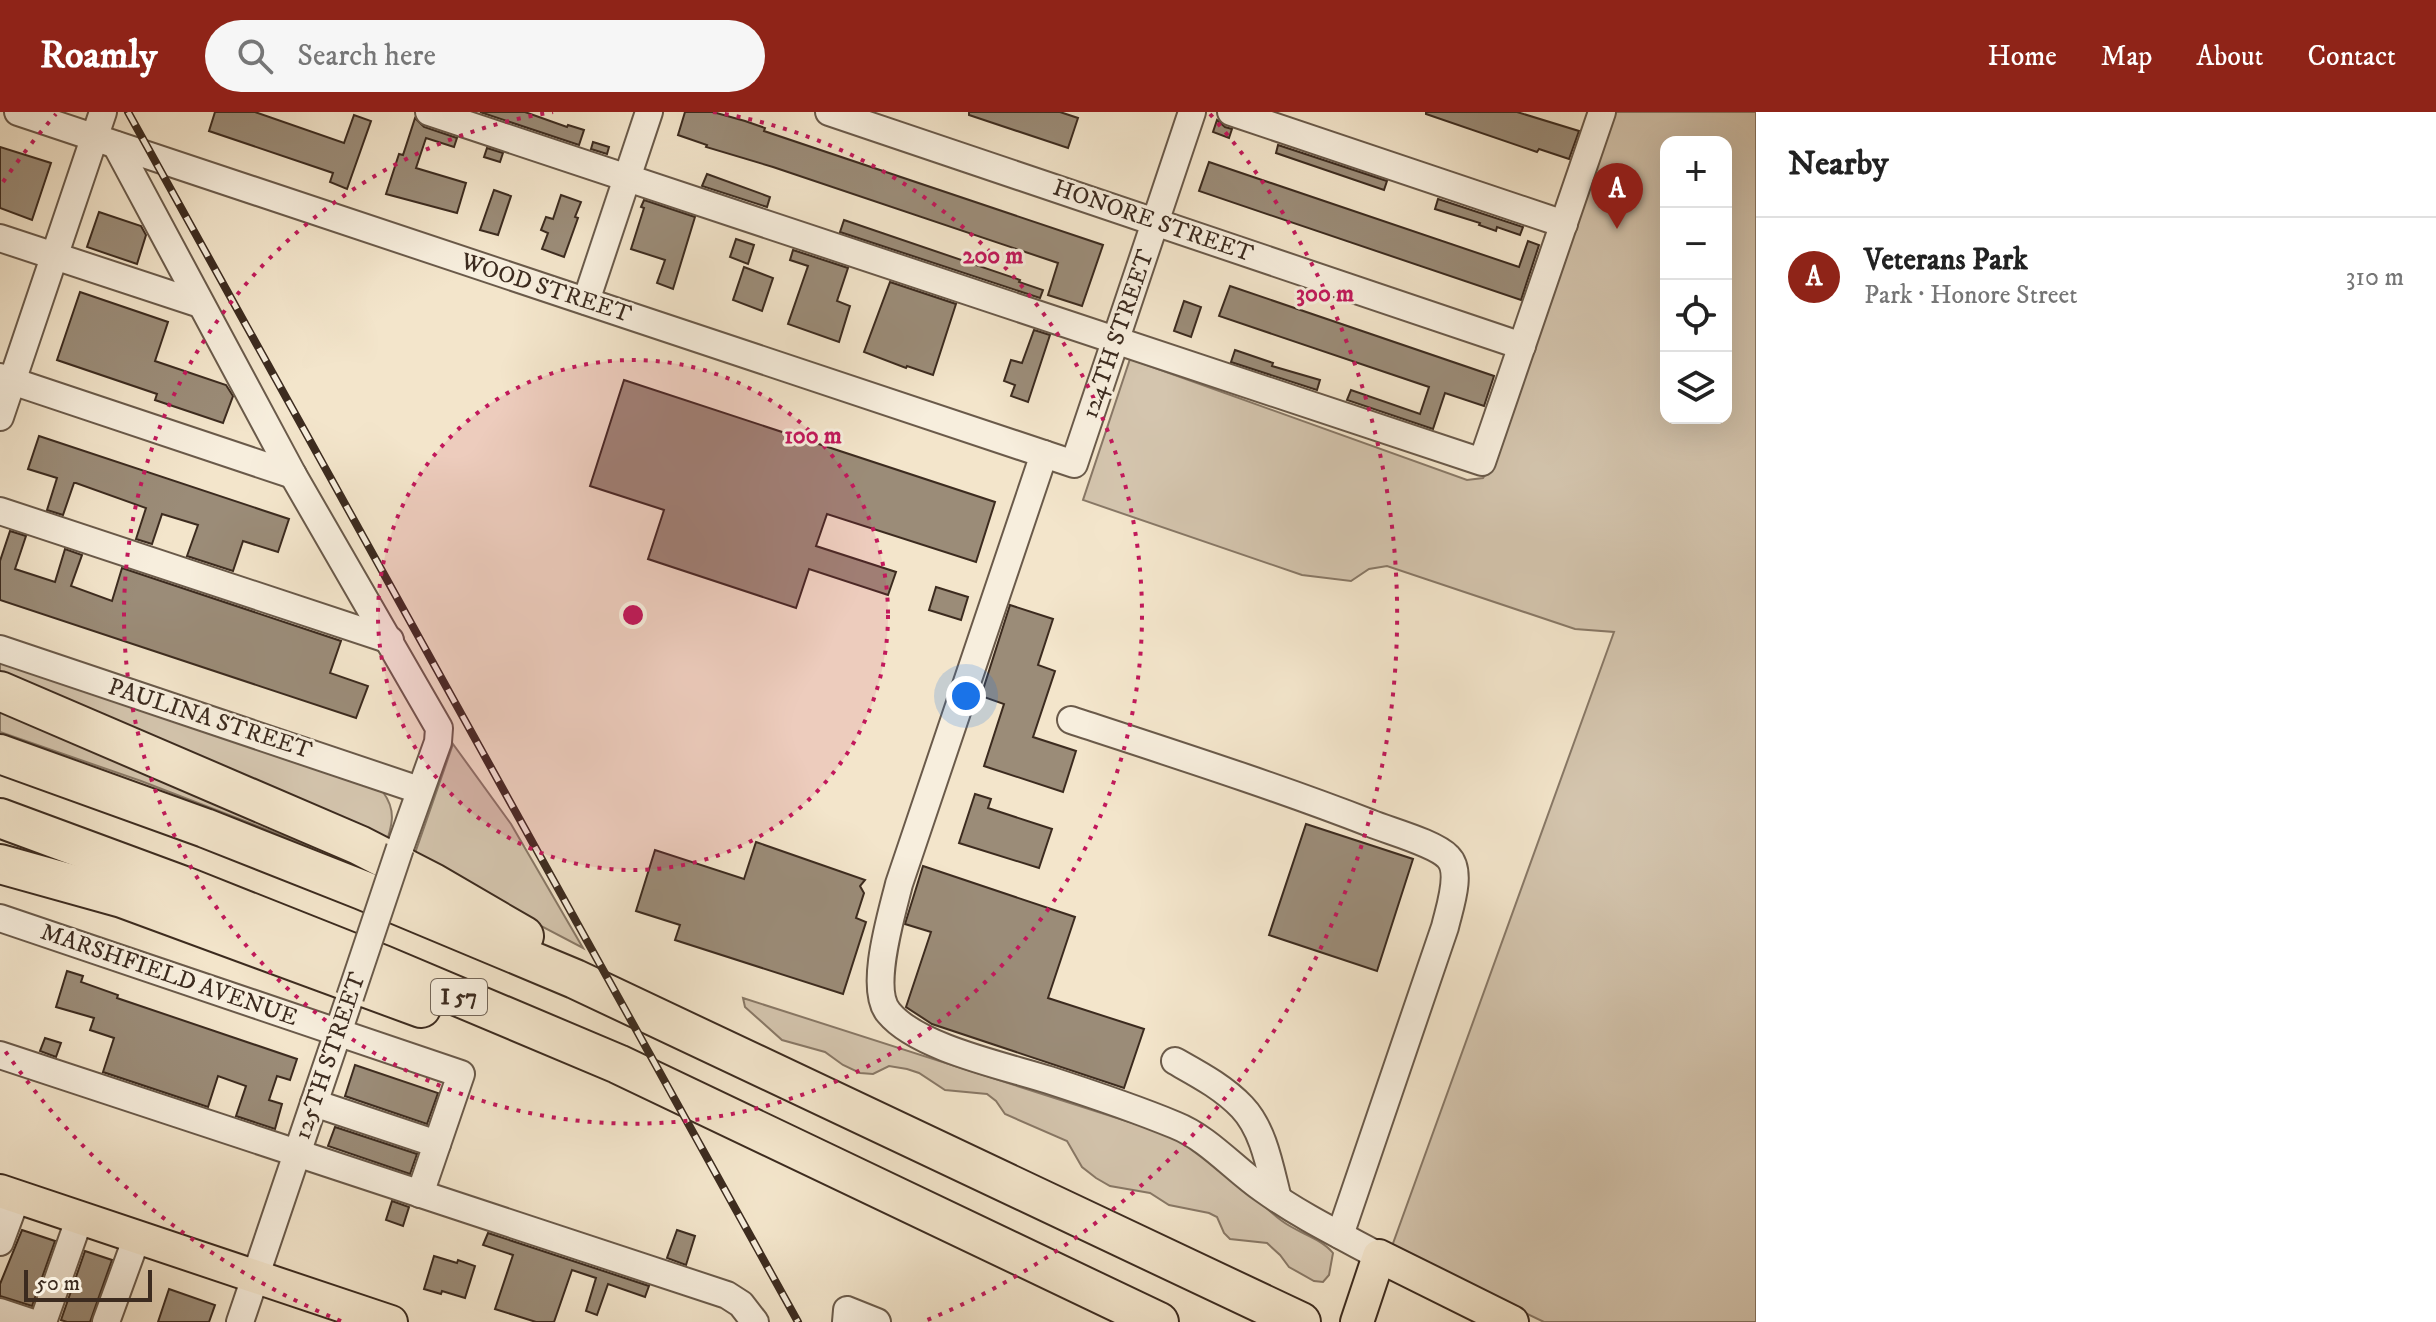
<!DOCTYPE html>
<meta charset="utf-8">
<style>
body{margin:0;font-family:"IM FELL DW Pica",serif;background:#f6f6f6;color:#222}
.controls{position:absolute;right:24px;top:24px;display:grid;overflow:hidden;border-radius:16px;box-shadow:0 8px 32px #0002}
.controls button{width:72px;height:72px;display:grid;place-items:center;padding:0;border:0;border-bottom:2px solid #e0e0e0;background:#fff;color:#222;font:40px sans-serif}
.scale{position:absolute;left:24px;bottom:20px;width:128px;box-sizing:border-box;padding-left:8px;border:4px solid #3c2b1f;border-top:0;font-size:22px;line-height:28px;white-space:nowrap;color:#3c2b1f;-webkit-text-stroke:6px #f7eedd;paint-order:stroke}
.you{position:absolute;left:966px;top:584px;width:28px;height:28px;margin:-20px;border:6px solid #fff;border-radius:50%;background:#1a73e8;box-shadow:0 0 0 12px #1a73e833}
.badge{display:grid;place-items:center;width:52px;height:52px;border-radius:50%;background:#8f2418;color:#fff;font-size:26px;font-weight:700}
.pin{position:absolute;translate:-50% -66px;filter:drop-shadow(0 2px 4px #0008)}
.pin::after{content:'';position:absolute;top:42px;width:28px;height:24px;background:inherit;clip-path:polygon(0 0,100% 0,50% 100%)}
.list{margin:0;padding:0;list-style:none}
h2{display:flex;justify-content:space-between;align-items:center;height:104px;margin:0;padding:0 32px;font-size:34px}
h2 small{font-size:26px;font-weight:400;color:#767676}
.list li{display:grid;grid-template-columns:52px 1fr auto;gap:24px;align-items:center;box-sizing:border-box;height:120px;padding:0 32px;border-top:2px solid #e0e0e0}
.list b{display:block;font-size:30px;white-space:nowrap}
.list p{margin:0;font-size:26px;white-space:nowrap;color:#767676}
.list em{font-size:26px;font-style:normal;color:#767676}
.icon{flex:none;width:44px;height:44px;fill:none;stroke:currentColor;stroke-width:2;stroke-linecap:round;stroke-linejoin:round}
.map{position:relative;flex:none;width:1756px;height:1210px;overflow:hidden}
header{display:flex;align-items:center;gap:48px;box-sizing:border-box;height:112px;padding:0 40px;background:#8f2418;color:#fff}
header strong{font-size:38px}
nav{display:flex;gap:44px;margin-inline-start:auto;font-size:28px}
.search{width:560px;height:72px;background:#f6f6f6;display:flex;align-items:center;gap:20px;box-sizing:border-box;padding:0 28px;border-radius:44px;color:#767676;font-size:30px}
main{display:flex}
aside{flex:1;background:#fff}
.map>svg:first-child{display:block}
</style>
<header>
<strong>Roamly</strong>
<div class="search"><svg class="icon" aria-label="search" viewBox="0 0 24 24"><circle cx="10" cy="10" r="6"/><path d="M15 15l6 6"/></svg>Search here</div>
<nav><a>Home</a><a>Map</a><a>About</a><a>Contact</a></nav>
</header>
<main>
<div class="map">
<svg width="1756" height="1210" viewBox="0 0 1756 1210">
<rect width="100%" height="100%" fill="#f3e5cb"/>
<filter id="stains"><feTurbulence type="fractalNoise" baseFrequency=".0025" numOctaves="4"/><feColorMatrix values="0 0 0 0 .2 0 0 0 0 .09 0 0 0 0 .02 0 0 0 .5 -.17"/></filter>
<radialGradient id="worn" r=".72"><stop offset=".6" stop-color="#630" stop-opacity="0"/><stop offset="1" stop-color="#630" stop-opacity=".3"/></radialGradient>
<g fill="#d4c5ae" stroke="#887866" stroke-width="2" fill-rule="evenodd">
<path d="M 1612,0 L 1756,0 L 1756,1210 L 1544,1210 L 1391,1137 L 1614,520 L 1575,517 L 1387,454 L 1369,457 L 1351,469 L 1302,463 L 1083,388 L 1130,247 L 1467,368 L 1483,366 L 1493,351 ZM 1666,30 L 1726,30 L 1726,306 L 1666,306 Z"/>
<path d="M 0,550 L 383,680 C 397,699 392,714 385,735 L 0,567 Z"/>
<path d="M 0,587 L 377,760 L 141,669 L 0,620 Z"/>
<path d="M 453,632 L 511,712 L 583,836 L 413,747 Z"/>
<path d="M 743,886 L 1170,1023 C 1186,1031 1205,1038 1219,1049 C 1242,1068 1258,1092 1282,1109 C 1298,1121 1321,1126 1333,1141 L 1329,1163 L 1323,1170 L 1314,1169 L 1289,1155 L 1280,1143 L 1267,1131 L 1230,1127 L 1224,1121 L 1217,1105 L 1209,1101 L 1169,1093 L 1150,1081 L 1110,1074 L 1096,1066 L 1082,1055 L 1067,1029 L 1005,1002 L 996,989 L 987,982 L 945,978 L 919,961 L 907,957 L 889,954 L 873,962 L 860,961 L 843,953 L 825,940 L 782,928 L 745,895 Z"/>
</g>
<g fill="#9b8c78" stroke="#3c2b1f" stroke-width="2">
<path d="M 215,0 L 255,0 L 344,31 L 354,3 L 371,9 L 347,77 L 330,70 L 333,61 L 209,19 Z"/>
<path d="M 480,0 L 525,0 L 567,15 L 568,13 L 584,18 L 579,33 Z"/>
<path d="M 685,0 L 713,0 L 745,9 L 765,16 L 764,19 L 1103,133 L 1082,194 L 1048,183 L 1058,151 L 773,55 L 706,35 L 707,33 L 678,23 Z"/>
<path d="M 969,0 L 1060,0 L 1078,6 L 1068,36 L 969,3 Z"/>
<path d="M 1426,0 L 1517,0 L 1579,19 L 1569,47 L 1539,37 L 1537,40 L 1426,2 Z"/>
<path d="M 415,6 L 424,15 L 457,26 L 454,35 L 426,26 L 416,56 L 466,71 L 457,101 L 386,82 L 399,42 L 403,43 Z"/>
<path d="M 1217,8 L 1225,15 L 1232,17 L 1229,26 L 1213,20 Z"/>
<path d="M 593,30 L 609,35 L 607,42 L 591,37 Z"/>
<path d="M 1278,33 L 1387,69 L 1384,78 L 1276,41 Z"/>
<path d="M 0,35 L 51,51 L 32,108 L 0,96 Z"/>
<path d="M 487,36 L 503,41 L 500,50 L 484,45 Z"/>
<path d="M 1209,50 L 1519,155 L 1528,129 L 1539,133 L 1521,188 L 1199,79 Z"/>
<path d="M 707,62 L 770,85 L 767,95 L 702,74 Z"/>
<path d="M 494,78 L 511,84 L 498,123 L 480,118 Z"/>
<path d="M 561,83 L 581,90 L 575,105 L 578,106 L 564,145 L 542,137 L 548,121 L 541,118 L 546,105 L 553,107 Z"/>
<path d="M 1438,87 L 1523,115 L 1520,123 L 1497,115 L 1496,119 L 1479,113 L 1480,111 L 1435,97 Z"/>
<path d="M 644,88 L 695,105 L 673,177 L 657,171 L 665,148 L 631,137 L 644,96 L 641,95 Z"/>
<path d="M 99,100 L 141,114 L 146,123 L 137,152 L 87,135 Z"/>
<path d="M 844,108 L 1020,168 L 1019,170 L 1043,178 L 1040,186 L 840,120 Z"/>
<path d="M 736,127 L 754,133 L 748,152 L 730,145 Z"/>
<path d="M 793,138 L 848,156 L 837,189 L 850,194 L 839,230 L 788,212 L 808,154 L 790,148 Z"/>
<path d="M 744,155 L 773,166 L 762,199 L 733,188 Z"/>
<path d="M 890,170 L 956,192 L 933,263 L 907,254 L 906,256 L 864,240 Z"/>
<path d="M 1230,174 L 1494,264 L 1484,294 L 1445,281 L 1433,317 L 1347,288 L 1351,278 L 1420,302 L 1429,275 L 1219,204 Z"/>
<path d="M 80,180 L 168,210 L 155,249 L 226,273 L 233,284 L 223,311 L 155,288 L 157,282 L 57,248 Z"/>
<path d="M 1184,189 L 1201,195 L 1191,225 L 1174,219 Z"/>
<path d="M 1034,218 L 1050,223 L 1028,290 L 1011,284 L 1015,273 L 1004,269 L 1011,248 L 1022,251 Z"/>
<path d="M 1235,238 L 1273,251 L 1272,254 L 1320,268 L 1317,278 L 1231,250 Z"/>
<path d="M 624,268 L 995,390 L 976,450 L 827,402 L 816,434 L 896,460 L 888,483 L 809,457 L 796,496 L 648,447 L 664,398 L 590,374 Z"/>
<path d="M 39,324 L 289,407 L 278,440 L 243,429 L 233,459 L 187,444 L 198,413 L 162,402 L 152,432 L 136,427 L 146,396 L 76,371 L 74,371 L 63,403 L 47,398 L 57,366 L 28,357 Z"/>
<path d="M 10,419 L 26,424 L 15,457 L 55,470 L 65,437 L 82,443 L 71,474 L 112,489 L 122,456 L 341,529 L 330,561 L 368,574 L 356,606 L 0,488 L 0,449 Z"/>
<path d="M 936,475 L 968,485 L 961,508 L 929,498 Z"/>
<path d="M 1010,493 L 1053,507 L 1038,553 L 1055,559 L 1033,625 L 1076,639 L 1063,680 L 984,654 L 1004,592 L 981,584 Z"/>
<path d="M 975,682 L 991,687 L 988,696 L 1052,717 L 1039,756 L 959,731 Z"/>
<path d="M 1306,712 L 1413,747 L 1377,859 L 1269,823 Z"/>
<path d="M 756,730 L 865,768 L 860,774 L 864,781 L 856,806 L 866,810 L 843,882 L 675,828 L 680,813 L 636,799 L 655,738 L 744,767 Z"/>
<path d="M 923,754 L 1075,805 L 1048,886 L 1144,917 L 1124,976 L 932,912 L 906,895 L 931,820 L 905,812 Z"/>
<path d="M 67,859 L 83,864 L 81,870 L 118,883 L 117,886 L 297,947 L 290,968 L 277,964 L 269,988 L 282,992 L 275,1017 L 236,1004 L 246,974 L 218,964 L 208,995 L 103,960 L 114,926 L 90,918 L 94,906 L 56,895 Z"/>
<path d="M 45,926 L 61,931 L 56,945 L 40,939 Z"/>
<path d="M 355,953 L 438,981 L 427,1012 L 345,984 Z"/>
<path d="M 335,1015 L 417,1042 L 410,1062 L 328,1034 Z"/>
<path d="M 392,1089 L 409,1095 L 403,1114 L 386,1108 Z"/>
<path d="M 22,1118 L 55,1129 L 32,1194 L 0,1184 L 0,1172 Z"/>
<path d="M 677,1118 L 695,1124 L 686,1153 L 667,1146 Z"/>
<path d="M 488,1121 L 649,1174 L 645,1185 L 608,1172 L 597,1203 L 586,1199 L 596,1166 L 572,1158 L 554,1210 L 536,1210 L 495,1197 L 513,1143 L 483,1133 Z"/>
<path d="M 85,1139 L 112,1148 L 90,1210 L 67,1210 L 61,1208 Z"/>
<path d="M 434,1144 L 457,1151 L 458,1148 L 475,1154 L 465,1186 L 442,1179 L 441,1182 L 424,1177 Z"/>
<path d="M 169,1177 L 215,1193 L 209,1210 L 158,1210 Z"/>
</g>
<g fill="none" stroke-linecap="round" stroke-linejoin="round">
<defs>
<g id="minor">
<path d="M 18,0 L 1074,352 L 1192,0"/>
<path d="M 429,0 L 1482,350 L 1602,0"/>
<path d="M 829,0 L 1522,234"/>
<path d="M 1231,0 L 1564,112"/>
<path d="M 116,33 L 293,363 L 439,616 L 438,630 L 400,736"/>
<path d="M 0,126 L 200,192"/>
<path d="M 586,189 L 649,0"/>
<path d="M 0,265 L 293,363"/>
<path d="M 0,305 L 103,0"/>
<path d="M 1044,342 L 899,772 C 892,801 868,878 889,901 C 918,936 1005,954 1049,968 C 1092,982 1134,996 1175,1013 C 1208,1026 1234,1057 1263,1077 C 1299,1103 1340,1123 1379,1144"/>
<path d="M 0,399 L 390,528"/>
<path d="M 0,537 L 419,678"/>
<path d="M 1071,608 C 1171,641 1272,673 1370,711 C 1389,719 1435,731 1448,745 C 1463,760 1449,797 1445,815 L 1340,1123"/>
<path d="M 0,806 L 461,962 L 420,1082"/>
<path d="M 0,943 L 727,1183 L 741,1192 L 755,1210"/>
<path d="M 1175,949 C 1198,962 1223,975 1242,995 C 1264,1018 1270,1056 1278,1087"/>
<path d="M 314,991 L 437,1032"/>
<path d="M 0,1130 L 17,1084"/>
<path d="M 0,1200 L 30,1210"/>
<path d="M 43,1210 L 80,1105"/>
<path d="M 106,1210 L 137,1125"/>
<path d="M 240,1210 L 350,885"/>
<path d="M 846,1210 L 847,1198 L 877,1210"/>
</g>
<g id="major">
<path d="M 0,1079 L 391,1210"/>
<path d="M 1357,1210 L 1379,1144 L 1512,1210"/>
</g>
<g id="highway">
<path d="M 0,579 L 359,733 L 433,771 L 524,824"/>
<path d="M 0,642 L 205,716 L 362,778 L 575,867 L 1301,1210"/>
<path d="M 0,706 L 184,774 L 383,853 L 618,952 L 1159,1210"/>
<path d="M 0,752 L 122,786 L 421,896"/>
</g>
</defs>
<use href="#minor" stroke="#6a5a4a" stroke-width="30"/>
<use href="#major" stroke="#3c2b1f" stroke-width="36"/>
<use href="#highway" stroke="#3c2b1f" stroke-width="42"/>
<use href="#minor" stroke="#f7eedd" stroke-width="26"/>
<use href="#major" stroke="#f3e5cb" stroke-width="32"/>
<use href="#highway" stroke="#f3e5cb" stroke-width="38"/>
<defs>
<path id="rail" d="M 128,0 L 798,1210"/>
</defs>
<use href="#rail" stroke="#3c2b1f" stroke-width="8"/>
<use href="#rail" stroke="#f7eedd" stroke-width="5" stroke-dasharray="15" stroke-linecap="butt"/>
<defs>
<path id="minor-bridge" d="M 350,885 L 400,736"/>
</defs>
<use href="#minor-bridge" stroke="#6a5a4a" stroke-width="30" stroke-linecap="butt"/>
<use href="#minor-bridge" stroke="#f7eedd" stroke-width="26"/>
</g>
<circle cx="633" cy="503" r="255" fill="#c2185b" fill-opacity=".12"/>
<g fill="none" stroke="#c2185b" stroke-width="4" stroke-dasharray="4 8">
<circle cx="633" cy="503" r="255"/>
<path d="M713 0A509 509 0 1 1 553 0"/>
<path d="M341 1209A764 764 0 0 1 3 936M3 70A764 764 0 0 1 56 2M1210 2A764 764 0 0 1 925 1209"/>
</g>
<g text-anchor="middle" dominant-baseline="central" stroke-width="6" stroke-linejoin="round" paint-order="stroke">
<rect fill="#f7eedd" stroke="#746658" stroke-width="2" x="431" y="867" width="56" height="36" rx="6"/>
<g font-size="22" font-weight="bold" fill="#3c2b1f">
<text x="459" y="885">I 57</text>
</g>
<g font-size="24" fill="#3c2b1f" stroke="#f7eedd">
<text transform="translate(1153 109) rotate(19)">HONORE STREET</text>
<text transform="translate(546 176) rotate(18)">WOOD STREET</text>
<text transform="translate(1118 222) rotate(-71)">124TH STREET</text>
<text transform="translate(210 607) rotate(18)">PAULINA STREET</text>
<text transform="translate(169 863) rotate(19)">MARSHFIELD AVENUE</text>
<text transform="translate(330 944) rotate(-71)">125TH STREET</text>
</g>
</g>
<circle cx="633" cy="503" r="12" fill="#c2185b" stroke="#f7eedd" stroke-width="4"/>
<g font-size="24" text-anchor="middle" font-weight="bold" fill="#c2185b" stroke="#f7eedd" stroke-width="6" stroke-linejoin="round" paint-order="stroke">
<text x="993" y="151">200 m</text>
<text x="1325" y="189">300 m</text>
<text x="813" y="331">100 m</text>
</g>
<rect width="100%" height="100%" filter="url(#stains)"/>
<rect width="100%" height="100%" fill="url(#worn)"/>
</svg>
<div class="controls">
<button>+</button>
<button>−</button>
<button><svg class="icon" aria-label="locate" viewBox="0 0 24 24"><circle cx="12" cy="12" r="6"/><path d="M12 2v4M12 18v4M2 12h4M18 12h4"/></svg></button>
<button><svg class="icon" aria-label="layers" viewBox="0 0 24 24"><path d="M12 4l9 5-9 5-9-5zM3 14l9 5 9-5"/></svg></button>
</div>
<div class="scale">50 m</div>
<div class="you"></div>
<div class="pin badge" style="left:1617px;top:117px">A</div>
</div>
<aside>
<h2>Nearby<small></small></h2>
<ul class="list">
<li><span class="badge">A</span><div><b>Veterans Park</b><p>Park · Honore Street</p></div><em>310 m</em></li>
</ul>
</aside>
</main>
